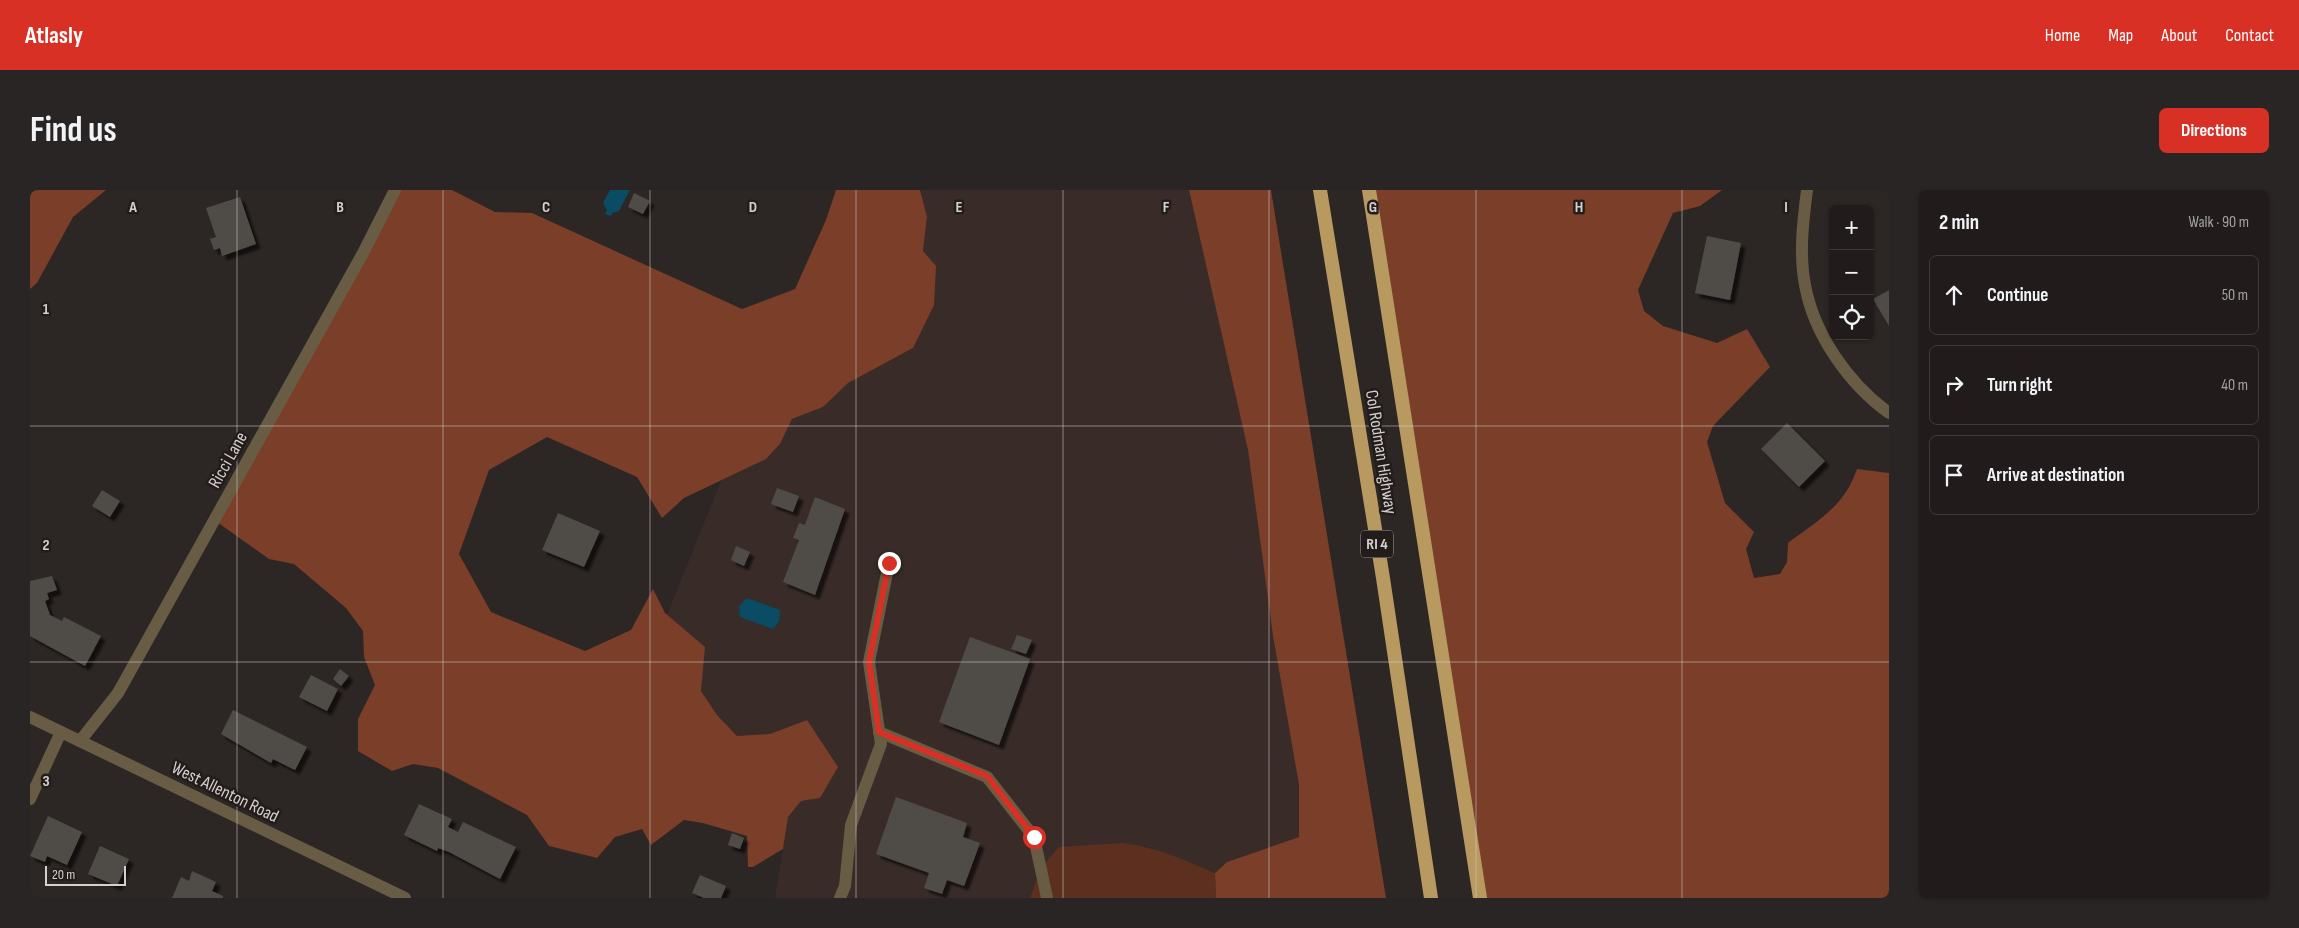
<!DOCTYPE html>
<meta charset="utf-8">
<style>
body{margin:0;font-family:"Sofia Sans Condensed",sans-serif;background:#292524;color:#f1f3f6}
.controls{position:absolute;right:15px;top:15px;display:grid;overflow:hidden;border-radius:8px;box-shadow:0 1px 4px #0004}
.controls button{width:45px;height:45px;display:grid;place-items:center;padding:0;border:0;border-bottom:1px solid #3e3a3a;background:#211c1b;color:#f1f3f6;font:25px sans-serif}
.scale{position:absolute;left:15px;bottom:12px;width:81px;box-sizing:border-box;padding-left:5px;border:2px solid #d4d0cf;border-top:0;font-size:14px;line-height:18px;white-space:nowrap;color:#d4d0cf;-webkit-text-stroke:4px #221c1a;paint-order:stroke}
.stop{position:absolute;width:15px;height:15px;margin:-11px;border:4px solid #d93025;border-radius:50%;background:#fff}
.stop.end{background:#d93025;border-color:#fff;box-shadow:0 1px 5px #0008}
.list{margin:0;padding:0;list-style:none}
h2{display:flex;justify-content:space-between;align-items:center;height:65px;margin:0;padding:0 20px;font-size:21px}
h2 small{font-size:16px;font-weight:400;color:#a2a1a3}
.list li{display:grid;grid-template-columns:32px 1fr auto;gap:15px;align-items:center;box-sizing:border-box;height:80px;margin:0 10px 10px;padding:0 10px;border:1px solid #3e3a3a;border-radius:8px}
.list b{display:block;font-size:19px;white-space:nowrap}
.list em{font-size:16px;font-style:normal;color:#a2a1a3}
.icon{flex:none;width:28px;height:28px;fill:none;stroke:currentColor;stroke-width:2;stroke-linecap:round;stroke-linejoin:round}
.map{position:relative;flex:none;width:1859px;height:708px;overflow:hidden;border-radius:8px}
header{display:flex;align-items:center;gap:30px;box-sizing:border-box;height:70px;padding:0 25px;background:#d93025;color:#fff}
header strong{font-size:24px}
nav{display:flex;gap:28px;margin-inline-start:auto;font-size:18px}
.intro{display:flex;align-items:center;justify-content:space-between;box-sizing:border-box;height:120px;padding:0 30px}
h1{margin:0;font-size:35px}
.button{padding:12px 22px;border-radius:8px;background:#d93025;color:#fff;font-size:18px;font-weight:700}
main{display:flex;gap:30px;padding:0 30px}
aside{flex:1;background:#211c1b;border-radius:8px;box-shadow:0 1px 4px #0004}
.map>svg:first-child{display:block}
</style>
<header>
<strong>Atlasly</strong>
<nav><a>Home</a><a>Map</a><a>About</a><a>Contact</a></nav>
</header>
<div class="intro"><h1>Find us</h1><a class="button">Directions</a></div>
<main>
<div class="map">
<svg width="1859" height="708" viewBox="0 0 1859 708">
<defs>
<filter id="shadow"><feDropShadow dx="4.5" dy="4.5" stdDeviation="1" flood-color="#0009"/></filter>
</defs>
<rect width="100%" height="100%" fill="#2c2624"/>
<path fill="#392c28" d="M 890,0 L 1159,0 L 1218,260 L 1243,446 L 1269,595 L 1269,647 L 1197,672 L 1185,683 L 1115,656 L 1011,678 L 1000,708 L 745,708 L 758,627 L 771,611 L 790,608 L 777,530 L 740,544 L 707,546 L 687,525 L 671,501 L 674,457 L 637,425 L 691,291 L 736,269 L 750,254 L 762,229 L 793,217 L 818,193 L 883,158 L 897,27 Z"/>
<path fill="#5d2f1f" d="M 1093,653 C 1126,657 1155,670 1185,683 L 1186,708 L 1000,708 L 1011,678 L 1029,657 Z"/>
<g fill="#7a3e29">
<path d="M 0,0 L 76,0 L 43,27 L 7,93 L 0,99 Z"/>
<path d="M 367,0 L 422,0 L 465,22 L 502,23 L 712,119 L 765,99 L 796,30 L 806,0 L 890,0 L 897,27 L 893,61 L 906,76 L 904,115 L 883,158 L 818,193 L 793,217 L 762,229 L 750,254 L 736,269 L 654,308 L 632,328 L 607,287 L 517,247 L 459,280 L 429,364 L 461,422 L 555,461 L 601,440 L 623,399 L 635,423 L 675,457 L 671,501 L 687,525 L 707,546 L 740,544 L 777,530 L 808,577 L 790,608 L 771,611 L 758,627 L 753,659 L 723,677 L 718,677 L 717,646 L 673,633 L 654,630 L 621,655 L 612,639 L 585,647 L 567,668 L 519,656 L 497,625 L 408,578 L 383,574 L 362,581 L 328,561 L 328,529 L 345,495 L 334,467 L 333,441 L 316,418 L 264,374 L 239,369 L 187,332 Z"/>
<path d="M 1159,0 L 1241,0 L 1356,708 L 1186,708 L 1185,683 L 1197,672 L 1269,647 L 1269,595 L 1243,446 L 1218,260 Z"/>
<path d="M 1337,0 L 1692,0 L 1670,16 L 1643,23 L 1608,100 L 1614,121 L 1633,136 L 1687,153 L 1717,139 L 1740,177 L 1683,236 L 1677,252 L 1695,313 L 1724,342 L 1716,359 L 1724,388 L 1750,384 L 1757,372 L 1758,353 C 1788,330 1814,317 1827,279 L 1859,283 L 1859,708 L 1447,708 Z"/>
</g>
<g fill="#094c63">
<path d="M 580,0 L 600,0 L 589,21 L 582,23 L 581,26 L 575,24 L 577,20 L 573,13 Z"/>
<path d="M 717,408 L 750,420 C 749,433 751,429 743,439 L 710,427 L 709,416 Z"/>
</g>
<g fill="#504c47" filter="url(#shadow)">
<path d="M 604,3 L 620,11 L 613,24 L 598,17 Z"/>
<path d="M 210,7 L 226,54 L 192,66 L 190,58 L 184,60 L 180,49 L 186,47 L 176,18 Z"/>
<path d="M 1677,46 L 1711,53 L 1700,110 L 1665,103 Z"/>
<path d="M 1859,100 L 1859,136 L 1843,109 Z"/>
<path d="M 1757,233 L 1795,271 L 1769,297 L 1731,259 Z"/>
<path d="M 747,298 L 769,306 L 763,322 L 741,314 Z"/>
<path d="M 72,300 L 90,311 L 80,327 L 62,316 Z"/>
<path d="M 785,307 L 815,319 L 785,405 L 753,392 L 769,350 L 763,348 L 769,333 L 775,335 Z"/>
<path d="M 528,323 L 570,341 L 554,377 L 512,360 Z"/>
<path d="M 706,356 L 720,362 L 714,376 L 701,370 Z"/>
<path d="M 22,386 L 27,400 L 17,403 L 19,409 L 15,411 L 20,425 L 32,431 L 34,427 L 71,446 L 55,476 L 0,446 L 0,391 Z"/>
<path d="M 987,445 L 1002,450 L 996,464 L 981,459 Z"/>
<path d="M 940,447 L 1000,469 L 969,555 L 909,532 Z"/>
<path d="M 310,479 L 319,486 L 311,496 L 303,489 Z"/>
<path d="M 281,485 L 308,499 L 297,521 L 269,507 Z"/>
<path d="M 203,520 L 277,557 L 265,580 L 243,569 L 241,573 L 191,544 Z"/>
<path d="M 866,607 L 937,633 L 933,647 L 950,653 L 934,696 L 917,690 L 912,704 L 894,698 L 899,683 L 846,664 Z"/>
<path d="M 389,614 L 422,629 L 418,637 L 428,642 L 433,632 L 486,657 L 470,689 L 419,662 L 408,658 L 407,661 L 374,645 Z"/>
<path d="M 18,626 L 52,642 L 37,675 L 17,666 L 15,672 L 0,666 Z"/>
<path d="M 702,643 L 714,648 L 710,659 L 698,655 Z"/>
<path d="M 70,656 L 99,669 L 87,696 L 58,684 Z"/>
<path d="M 162,681 L 186,692 L 182,701 L 193,706 L 193,708 L 142,708 L 151,687 L 159,691 Z"/>
<path d="M 670,685 L 696,696 L 691,708 L 674,708 L 662,703 Z"/>
</g>
<g fill="none" stroke-linecap="round" stroke-linejoin="round">
<g stroke="#695c44" stroke-width="12">
<path d="M 849,542 L 957,587 L 1004,647 L 1017,708"/>
<path d="M 0,609 L 31,542"/>
<path d="M 810,708 L 815,696 L 821,635 L 851,554 L 839,472 L 859,373"/>
</g>
<g stroke="#695c44" stroke-width="12">
<path d="M 1777,0 C 1773,31 1769,64 1775,95 C 1784,145 1819,194 1859,223"/>
<path d="M 50,551 L 88,503 L 333,63 L 365,0"/>
</g>
<path stroke="#695c44" stroke-width="12" d="M 0,527 L 375,708"/>
<g stroke="#b89960" stroke-width="14">
<path d="M 1290,0 L 1353,388 L 1401,708"/>
<path d="M 1339,0 L 1450,708"/>
</g>
</g>
<g fill="none" stroke-linecap="round" stroke-linejoin="round">
<path stroke="#d93025" stroke-width="6" d="M 859,373 L 839,472 L 849,542 L 957,586 L 1004,647"/>
</g>
<path fill="none" stroke="#d4d0cf" stroke-width="1" stroke-opacity="0.55" d="M 207,0 L 207,708M 413,0 L 413,708M 620,0 L 620,708M 826,0 L 826,708M 1033,0 L 1033,708M 1239,0 L 1239,708M 1446,0 L 1446,708M 1652,0 L 1652,708M 0,236 L 1859,236M 0,472 L 1859,472"/>
<g text-anchor="middle" dominant-baseline="central" stroke-width="5" stroke-linejoin="round" paint-order="stroke">
<rect fill="#221c1a" stroke="#9f9a99" stroke-width="1" x="1331" y="340.5" width="32" height="27" rx="4"/>
<g font-size="16" font-weight="bold" fill="#d4d0cf">
<text x="1347" y="354">RI 4</text>
</g>
<g font-size="18" fill="#d4d0cf" stroke="#221c1a">
<text transform="translate(1351 262) rotate(81)">Col Rodman Highway</text>
<text transform="translate(198 270) rotate(-61)">Ricci Lane</text>
<text transform="translate(195 602) rotate(26)">West Allenton Road</text>
</g>
</g>
<g font-size="16" text-anchor="middle" font-weight="bold" fill="#d4d0cf" stroke="#221c1a" stroke-width="5" stroke-linejoin="round" paint-order="stroke">
<text x="103" y="22">A</text>
<text x="310" y="22">B</text>
<text x="516" y="22">C</text>
<text x="723" y="22">D</text>
<text x="929" y="22">E</text>
<text x="1136" y="22">F</text>
<text x="1343" y="22">G</text>
<text x="1549" y="22">H</text>
<text x="1756" y="22">I</text>
<text x="16" y="124">1</text>
<text x="16" y="360">2</text>
<text x="16" y="596">3</text>
</g>
</svg>
<div class="controls">
<button>+</button>
<button>−</button>
<button><svg class="icon" aria-label="locate" viewBox="0 0 24 24"><circle cx="12" cy="12" r="6"/><path d="M12 2v4M12 18v4M2 12h4M18 12h4"/></svg></button>
</div>
<div class="scale">20 m</div>
<div class="stop" style="left:1004px;top:647px"></div>
<div class="stop end" style="left:859px;top:373px"></div>
</div>
<aside>
<h2>2 min<small>Walk · 90 m</small></h2>
<ul class="list">
<li><svg class="icon" aria-label="ahead" viewBox="0 0 24 24"><path d="M12 20V5M6 11l6-6 6 6"/></svg><div><b>Continue</b></div><em>50 m</em></li>
<li><svg class="icon" aria-label="right" viewBox="0 0 24 24"><path d="M7 20v-9h11M14 6l5 5-5 5"/></svg><div><b>Turn right</b></div><em>40 m</em></li>
<li><svg class="icon" aria-label="arrive" viewBox="0 0 24 24"><path d="M6 21V4h12l-3 4 3 4H6"/></svg><div><b>Arrive at destination</b></div></li>
</ul>
</aside>
</main>
